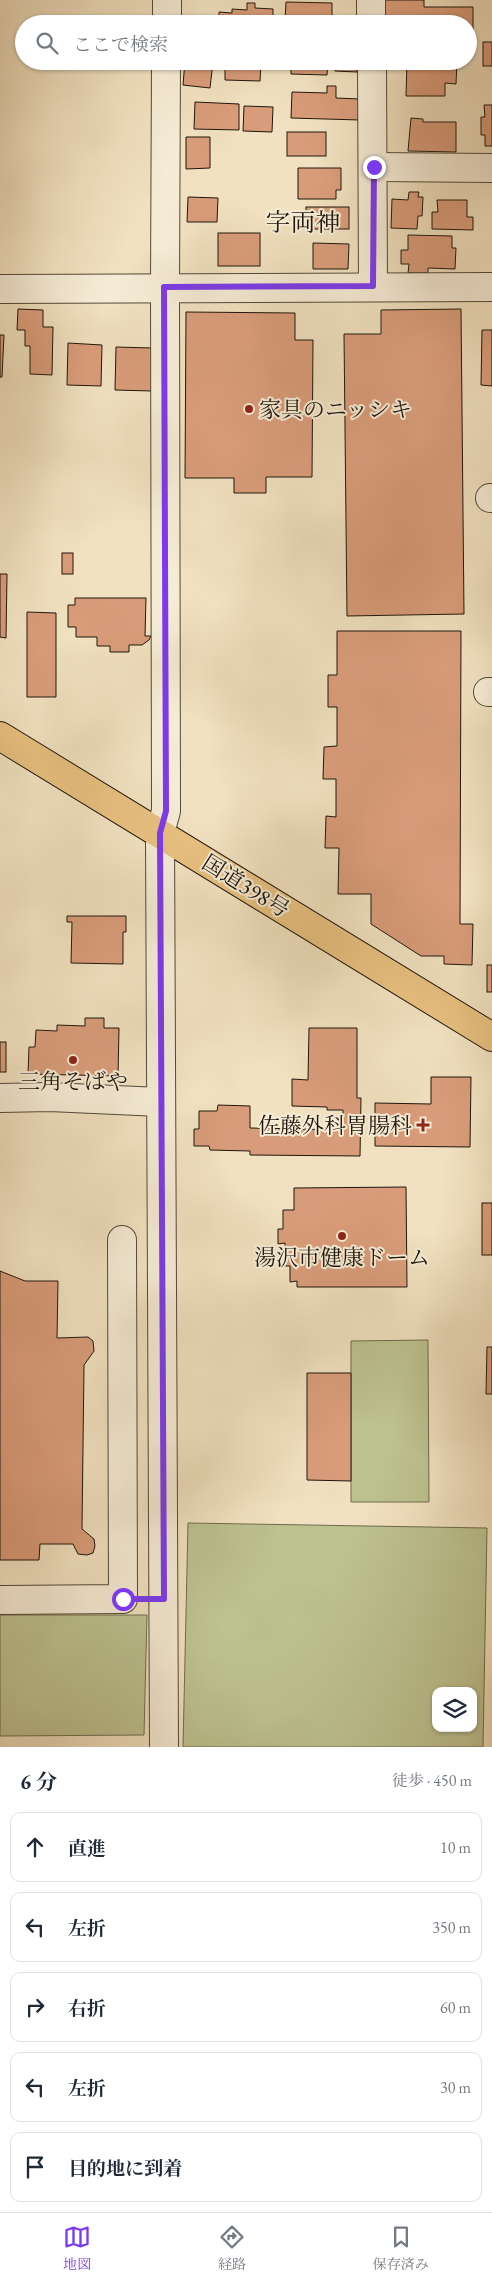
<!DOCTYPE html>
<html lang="ja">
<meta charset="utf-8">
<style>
body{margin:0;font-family:"EB Garamond","Noto Serif JP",serif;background:#f6f6f7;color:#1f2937}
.controls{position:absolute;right:15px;bottom:15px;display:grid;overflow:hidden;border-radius:10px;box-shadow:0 1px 4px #0004}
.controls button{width:45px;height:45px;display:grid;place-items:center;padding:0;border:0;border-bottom:1px solid #e0e1e3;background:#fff;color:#1f2937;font:25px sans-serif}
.stop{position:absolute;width:15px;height:15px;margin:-11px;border:4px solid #7c3aed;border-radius:50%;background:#fff}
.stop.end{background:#7c3aed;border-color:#fff;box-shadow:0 1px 5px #0008}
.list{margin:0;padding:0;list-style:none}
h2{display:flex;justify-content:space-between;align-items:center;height:65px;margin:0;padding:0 20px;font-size:21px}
h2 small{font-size:16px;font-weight:400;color:#747a83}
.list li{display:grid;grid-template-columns:32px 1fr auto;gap:15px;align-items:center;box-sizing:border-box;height:70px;margin:0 10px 10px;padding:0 10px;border:1px solid #e0e1e3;border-radius:10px}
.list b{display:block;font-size:19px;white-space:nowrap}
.list em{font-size:16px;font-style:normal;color:#747a83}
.icon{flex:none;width:28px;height:28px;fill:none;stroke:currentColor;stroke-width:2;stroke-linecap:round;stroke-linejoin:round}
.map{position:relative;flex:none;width:492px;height:1747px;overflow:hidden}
.search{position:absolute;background:#fff;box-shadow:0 1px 4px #0004;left:15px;right:15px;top:15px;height:55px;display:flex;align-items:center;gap:12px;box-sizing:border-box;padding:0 18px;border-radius:28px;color:#747a83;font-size:19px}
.sheet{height:465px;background:#fff}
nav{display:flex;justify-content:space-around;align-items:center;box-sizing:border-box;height:70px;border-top:1px solid #e0e1e3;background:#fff;font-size:14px;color:#747a83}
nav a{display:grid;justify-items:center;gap:2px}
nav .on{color:#7c3aed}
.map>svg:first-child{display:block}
</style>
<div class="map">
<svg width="492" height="1747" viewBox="0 0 492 1747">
<rect width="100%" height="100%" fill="#f1e1c0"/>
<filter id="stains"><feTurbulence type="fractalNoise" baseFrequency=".004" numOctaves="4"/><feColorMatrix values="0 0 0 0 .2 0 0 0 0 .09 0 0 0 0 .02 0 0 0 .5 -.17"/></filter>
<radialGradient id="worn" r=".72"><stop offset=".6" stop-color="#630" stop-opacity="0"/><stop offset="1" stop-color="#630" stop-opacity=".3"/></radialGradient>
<g fill="#bdc290" stroke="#6e6c4e" fill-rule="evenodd">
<path d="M 428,1340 L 429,1502 L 351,1502 L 351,1341 Z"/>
<path d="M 188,1523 L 487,1528 L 483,1747 L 183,1747 ZM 436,1691 L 473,1691 L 473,1728 L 436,1728 Z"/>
<path d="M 0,1615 L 147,1615 L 144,1735 L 0,1736 Z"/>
</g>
<g fill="#d99c7a" stroke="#1e160c">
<path d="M 384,0 L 424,0 L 424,7 L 473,7 L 473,39 L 468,39 L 468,24 L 384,22 Z"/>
<path d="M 286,2 L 332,3 L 332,19 L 339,19 L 339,24 L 290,24 L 290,20 L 285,20 Z"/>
<path d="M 247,3 L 255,3 L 255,8 L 273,9 L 273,24 L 184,24 L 185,17 L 219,17 L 219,12 L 232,13 L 232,9 L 247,10 Z"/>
<rect x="483" y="42" width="9" height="24"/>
<path d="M 185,61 L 213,62 L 210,88 L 183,85 Z"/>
<path d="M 225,61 L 261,61 L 260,81 L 225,80 Z"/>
<path d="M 291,61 L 328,61 L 327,75 L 291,74 Z"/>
<path d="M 335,61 L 358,61 L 357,72 L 335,71 Z"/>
<path d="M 383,61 L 404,61 L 403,66 L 383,65 Z"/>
<path d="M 407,62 L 457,62 L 456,84 L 445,83 L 445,96 L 406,96 Z"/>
<path d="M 327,86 L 336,86 L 336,98 L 360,99 L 360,120 L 291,118 L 292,92 L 327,93 Z"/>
<path d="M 195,102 L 239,104 L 239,130 L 194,129 Z"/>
<path d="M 484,105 L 492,105 L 492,146 L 485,146 L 485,135 L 481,135 L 481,117 L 485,117 Z"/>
<path d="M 244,106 L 273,107 L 272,132 L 243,131 Z"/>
<path d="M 411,118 L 423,119 L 423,122 L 456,122 L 456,152 L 408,151 Z"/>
<rect x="287" y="132" width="39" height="24"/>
<path d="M 186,137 L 210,137 L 210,168 L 186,169 Z"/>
<path d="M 298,168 L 341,168 L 341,190 L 336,190 L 336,199 L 298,199 Z"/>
<path d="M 409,192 L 419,192 L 418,197 L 423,197 L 422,216 L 418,216 L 417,229 L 391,228 L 392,199 L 408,200 Z"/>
<path d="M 188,197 L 218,198 L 217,222 L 187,222 Z"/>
<path d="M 437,200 L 467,200 L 467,217 L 473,217 L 473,230 L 432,229 L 432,212 L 438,212 Z"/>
<rect x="306" y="207" width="43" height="22"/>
<rect x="218" y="233" width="42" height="33"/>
<path d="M 408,235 L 452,236 L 452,248 L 456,248 L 455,269 L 428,268 L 428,273 L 408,273 L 409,264 L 401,264 L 401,250 L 408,250 Z"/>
<path d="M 313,243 L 349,244 L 348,269 L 313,269 Z"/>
<path d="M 18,309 L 43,310 L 43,327 L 53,327 L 52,375 L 30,374 L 30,346 L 25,346 L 25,330 L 17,330 Z"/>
<path d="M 461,309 L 464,614 L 347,616 L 344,334 L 381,334 L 381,310 Z"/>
<path d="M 186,312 L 295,313 L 295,340 L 313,340 L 312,477 L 266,477 L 266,493 L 234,493 L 234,478 L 185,478 Z"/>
<path d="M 482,330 L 492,330 L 492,386 L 481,385 Z"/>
<path d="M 0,335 L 4,335 L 2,377 L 0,377 Z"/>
<path d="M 68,343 L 102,345 L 101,386 L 67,385 Z"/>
<path d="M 116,347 L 153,348 L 152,391 L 115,390 Z"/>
<rect x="62" y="553" width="11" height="21"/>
<path d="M 0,574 L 7,574 L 6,638 L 0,637 Z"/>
<path d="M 75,598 L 146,598 L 145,636 L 151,636 L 149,640 L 142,645 L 129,645 L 129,652 L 110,652 L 110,646 L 97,646 L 97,637 L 76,637 L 76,627 L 68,627 L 68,605 L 75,605 Z"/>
<path d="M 27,612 L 56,613 L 56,697 L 27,697 Z"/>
<path d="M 337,631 L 461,631 L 460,924 L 473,924 L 472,965 L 444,964 L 444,956 L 421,956 L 371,924 L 371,894 L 338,894 L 339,848 L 325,848 L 326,816 L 336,817 L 336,779 L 323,779 L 324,747 L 337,746 L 337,707 L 328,707 L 328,675 L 337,675 Z"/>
<path d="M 67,916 L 126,916 L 126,932 L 123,932 L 123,964 L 71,963 L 72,922 L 67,922 Z"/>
<rect x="487" y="965" width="5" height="27"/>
<path d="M 85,1018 L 104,1018 L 104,1028 L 119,1028 L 118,1076 L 28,1074 L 29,1047 L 35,1047 L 36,1030 L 57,1031 L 57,1025 L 85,1026 Z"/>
<path d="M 309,1028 L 357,1028 L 357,1098 L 361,1098 L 360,1156 L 250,1155 L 250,1151 L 210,1150 L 209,1146 L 194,1146 L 194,1129 L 199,1129 L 199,1111 L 217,1111 L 218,1105 L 250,1106 L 250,1128 L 343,1130 L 343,1110 L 327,1110 L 327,1107 L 292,1106 L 292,1079 L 308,1080 Z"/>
<rect x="0" y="1042" width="6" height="30"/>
<path d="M 431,1077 L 471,1077 L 470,1147 L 375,1146 L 375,1103 L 431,1104 Z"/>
<path d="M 406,1187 L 407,1287 L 297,1287 L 297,1281 L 290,1282 L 290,1266 L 285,1266 L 285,1243 L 278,1244 L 278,1229 L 283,1229 L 283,1210 L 294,1210 L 294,1188 Z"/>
<rect x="482" y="1203" width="10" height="52"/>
<path d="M 0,1271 L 25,1281 L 58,1281 L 57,1338 L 88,1337 L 93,1341 L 94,1351 L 84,1365 L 82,1529 L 94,1539 L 95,1546 L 93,1553 L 87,1555 L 78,1554 L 73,1544 L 40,1544 L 39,1560 L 0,1560 Z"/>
<path d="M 487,1347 L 492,1347 L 492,1394 L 486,1394 Z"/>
<path d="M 307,1373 L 351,1373 L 351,1481 L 307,1480 Z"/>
</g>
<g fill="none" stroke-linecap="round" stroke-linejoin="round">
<defs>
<g id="minor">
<path d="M 371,0 L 371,24"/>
<path d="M 167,24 L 167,0"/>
<path d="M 372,61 L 373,286"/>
<path d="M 374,167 L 492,168"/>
<path d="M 0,289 L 492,287"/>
<path d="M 490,498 L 492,498"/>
<path d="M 488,692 L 492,692"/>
<path d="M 0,1098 L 50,1097 L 160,1102"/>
<path d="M 0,1600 L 123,1599 L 122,1240"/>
<path d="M 164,1747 L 160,833 L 166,811 L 165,287 L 166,61"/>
</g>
<path id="highway" d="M 0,736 L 492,1037"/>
</defs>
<use href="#minor" stroke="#534939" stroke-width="30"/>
<use href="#highway" stroke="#1e160c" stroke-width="30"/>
<use href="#minor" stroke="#f6ecd6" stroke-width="28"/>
<use href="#highway" stroke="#e8c080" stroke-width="28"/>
</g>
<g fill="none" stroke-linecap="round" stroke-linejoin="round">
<path stroke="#7c3aed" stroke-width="6" d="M 123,1599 L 164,1599 L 160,833 L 166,811 L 164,287 L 373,286 L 374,167"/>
</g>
<g fill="#8f2418" stroke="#f6ecd6" stroke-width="2">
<circle cx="249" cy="409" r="5"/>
<circle cx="73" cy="1060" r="5"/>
<path d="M420.5 1117.5h5v5h5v5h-5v5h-5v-5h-5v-5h5z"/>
<circle cx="342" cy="1236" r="5"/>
</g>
<g text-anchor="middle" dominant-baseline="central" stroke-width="4" stroke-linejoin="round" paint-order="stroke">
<g font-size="22" fill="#1e160c" stroke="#f6ecd6">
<text x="259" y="409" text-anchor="start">家具のニッシキ</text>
<text x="73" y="1081">三角そばや</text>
<text x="412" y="1125" text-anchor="end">佐藤外科胃腸科</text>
<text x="342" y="1257">湯沢市健康ドーム</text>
</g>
<g font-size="22" fill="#1e160c" stroke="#f6ecd6">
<text transform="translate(246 886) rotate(32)">国道398号</text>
</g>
<g font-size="25" fill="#1e160c" stroke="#f6ecd6">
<text x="303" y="222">字両神</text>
</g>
</g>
<rect width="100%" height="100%" filter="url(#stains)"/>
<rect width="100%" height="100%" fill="url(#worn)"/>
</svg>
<div class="controls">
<button><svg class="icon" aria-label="layers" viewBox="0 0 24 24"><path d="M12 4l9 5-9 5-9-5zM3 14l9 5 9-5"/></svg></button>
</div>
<div class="stop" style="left:123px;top:1599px"></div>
<div class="stop end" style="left:374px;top:167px"></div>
<div class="search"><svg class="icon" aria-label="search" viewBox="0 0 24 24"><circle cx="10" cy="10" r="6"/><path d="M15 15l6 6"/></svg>ここで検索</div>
</div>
<section class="sheet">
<h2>6 分<small>徒歩 · 450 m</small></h2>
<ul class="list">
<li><svg class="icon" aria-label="ahead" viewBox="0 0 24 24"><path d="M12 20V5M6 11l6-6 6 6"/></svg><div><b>直進</b></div><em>10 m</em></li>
<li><svg class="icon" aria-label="left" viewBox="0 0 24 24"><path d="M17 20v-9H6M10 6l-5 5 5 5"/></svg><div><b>左折</b></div><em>350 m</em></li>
<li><svg class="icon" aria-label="right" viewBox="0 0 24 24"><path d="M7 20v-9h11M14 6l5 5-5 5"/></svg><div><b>右折</b></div><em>60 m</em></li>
<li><svg class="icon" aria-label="left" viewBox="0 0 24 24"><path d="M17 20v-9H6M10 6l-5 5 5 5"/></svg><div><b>左折</b></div><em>30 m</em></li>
<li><svg class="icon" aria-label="arrive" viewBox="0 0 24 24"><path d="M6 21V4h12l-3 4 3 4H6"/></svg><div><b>目的地に到着</b></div></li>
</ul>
</section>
<nav>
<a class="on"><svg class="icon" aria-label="map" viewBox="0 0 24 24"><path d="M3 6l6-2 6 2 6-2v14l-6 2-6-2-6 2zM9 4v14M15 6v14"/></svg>地図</a>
<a><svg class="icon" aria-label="directions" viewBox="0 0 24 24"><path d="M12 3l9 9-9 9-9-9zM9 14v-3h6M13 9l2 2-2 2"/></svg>経路</a>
<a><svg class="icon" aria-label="saved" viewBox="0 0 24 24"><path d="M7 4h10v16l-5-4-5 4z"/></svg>保存済み</a>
</nav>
